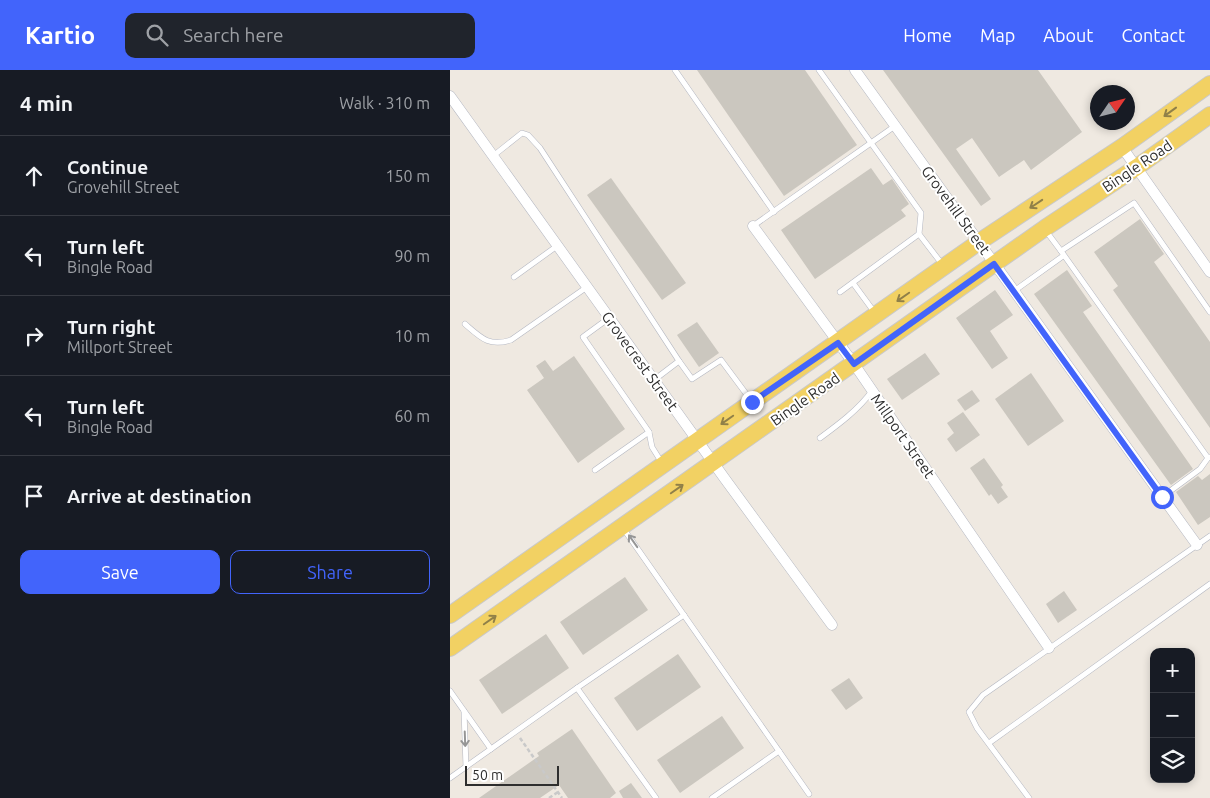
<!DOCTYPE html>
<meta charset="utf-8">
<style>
body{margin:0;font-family:Ubuntu,sans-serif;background:#20242c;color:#f1f3f6}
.controls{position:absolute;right:15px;bottom:15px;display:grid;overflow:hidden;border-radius:10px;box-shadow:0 2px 8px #0003}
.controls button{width:45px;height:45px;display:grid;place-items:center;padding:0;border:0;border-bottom:1px solid #363941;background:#171b24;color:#f1f3f6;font:25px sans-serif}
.compass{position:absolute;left:640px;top:15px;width:45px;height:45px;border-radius:50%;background:#171b24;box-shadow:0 2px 8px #0003;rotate:55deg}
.scale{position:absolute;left:15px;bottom:12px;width:94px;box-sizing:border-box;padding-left:5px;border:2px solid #2e2e2e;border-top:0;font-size:14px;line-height:18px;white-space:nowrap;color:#2e2e2e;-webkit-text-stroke:4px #fff;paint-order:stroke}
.stop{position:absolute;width:15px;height:15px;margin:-11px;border:4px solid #4264fb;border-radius:50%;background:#fff}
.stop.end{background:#4264fb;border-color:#fff;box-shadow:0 1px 5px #0008}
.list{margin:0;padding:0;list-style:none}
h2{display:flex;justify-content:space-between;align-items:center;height:65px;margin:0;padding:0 20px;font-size:21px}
h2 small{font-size:16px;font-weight:400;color:#9ea1a6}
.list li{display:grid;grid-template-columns:32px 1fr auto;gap:15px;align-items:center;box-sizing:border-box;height:80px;padding:0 20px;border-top:1px solid #363941}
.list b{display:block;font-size:19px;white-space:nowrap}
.list p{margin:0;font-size:16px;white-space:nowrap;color:#9ea1a6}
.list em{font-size:16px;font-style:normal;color:#9ea1a6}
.actions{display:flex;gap:10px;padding:15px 20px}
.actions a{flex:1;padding:11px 0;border:1px solid #4264fb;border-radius:10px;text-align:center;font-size:18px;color:#4264fb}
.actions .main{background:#4264fb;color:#fff}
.icon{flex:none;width:28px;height:28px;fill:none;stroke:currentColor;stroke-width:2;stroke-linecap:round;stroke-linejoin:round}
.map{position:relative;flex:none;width:760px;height:728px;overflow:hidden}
header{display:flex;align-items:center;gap:30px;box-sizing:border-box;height:70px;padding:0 25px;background:#4264fb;color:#fff}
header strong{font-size:24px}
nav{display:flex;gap:28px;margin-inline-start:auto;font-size:18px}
.search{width:350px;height:45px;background:#20242c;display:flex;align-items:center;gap:12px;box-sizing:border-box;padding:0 18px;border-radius:10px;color:#9ea1a6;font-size:19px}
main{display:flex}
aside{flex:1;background:#171b24}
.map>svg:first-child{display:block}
</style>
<header>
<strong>Kartio</strong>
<div class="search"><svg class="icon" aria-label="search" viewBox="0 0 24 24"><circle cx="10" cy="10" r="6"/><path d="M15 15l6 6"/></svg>Search here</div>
<nav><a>Home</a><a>Map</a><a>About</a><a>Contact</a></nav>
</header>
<main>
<aside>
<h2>4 min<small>Walk · 310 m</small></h2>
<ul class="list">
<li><svg class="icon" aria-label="ahead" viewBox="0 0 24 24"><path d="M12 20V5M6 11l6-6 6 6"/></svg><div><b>Continue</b><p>Grovehill Street</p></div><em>150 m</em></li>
<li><svg class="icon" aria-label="left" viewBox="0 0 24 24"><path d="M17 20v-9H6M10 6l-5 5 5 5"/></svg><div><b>Turn left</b><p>Bingle Road</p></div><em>90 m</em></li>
<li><svg class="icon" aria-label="right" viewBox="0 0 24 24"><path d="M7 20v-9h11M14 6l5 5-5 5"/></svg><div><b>Turn right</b><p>Millport Street</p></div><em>10 m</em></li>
<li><svg class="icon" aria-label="left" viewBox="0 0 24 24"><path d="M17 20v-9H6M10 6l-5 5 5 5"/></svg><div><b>Turn left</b><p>Bingle Road</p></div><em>60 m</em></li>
<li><svg class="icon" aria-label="arrive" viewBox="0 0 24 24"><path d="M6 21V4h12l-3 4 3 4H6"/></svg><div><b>Arrive at destination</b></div></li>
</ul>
<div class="actions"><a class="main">Save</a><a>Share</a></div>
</aside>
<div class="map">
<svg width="760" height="728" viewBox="0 0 760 728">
<rect width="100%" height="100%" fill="#efe9e1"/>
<g fill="#cbc7bf">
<path d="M 247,0 L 355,0 L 407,75 L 334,126 Z"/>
<path d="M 433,0 L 588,0 L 632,62 L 581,100 L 574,90 L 549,107 L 522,68 L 506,79 L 541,129 L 531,136 Z"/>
<path d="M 421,98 L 433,115 L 442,109 L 459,134 L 451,140 L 456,146 L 365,209 L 331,160 Z"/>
<path d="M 161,108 L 236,213 L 212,230 L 137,125 Z"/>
<path d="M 690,149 L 714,184 L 704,192 L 760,272 L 760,358 L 663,220 L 668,216 L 644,182 Z"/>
<path d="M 617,200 L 642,236 L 633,242 L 743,399 L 721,415 L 584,224 Z"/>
<path d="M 545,220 L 563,245 L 540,261 L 558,288 L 542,299 L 506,248 Z"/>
<path d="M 247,252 L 269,283 L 249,297 L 227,265 Z"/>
<path d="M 475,283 L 490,304 L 452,330 L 437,309 Z"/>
<path d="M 124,286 L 175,359 L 128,393 L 77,320 L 94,308 L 86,296 L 95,290 L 103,301 Z"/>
<path d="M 581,303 L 614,351 L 578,376 L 545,329 Z"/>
<path d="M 522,320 L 530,331 L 515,341 L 507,330 Z"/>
<path d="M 513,342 L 530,365 L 506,382 L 497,369 L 504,363 L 497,353 Z"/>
<path d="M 534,388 L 553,415 L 551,417 L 558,427 L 548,434 L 541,424 L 539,426 L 520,398 Z"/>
<path d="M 760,404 L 760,447 L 748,455 L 726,422 L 748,406 L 752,410 Z"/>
<path d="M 175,507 L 198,540 L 133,585 L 110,552 Z"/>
<path d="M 614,521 L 627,540 L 608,553 L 596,534 Z"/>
<path d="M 96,564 L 119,598 L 52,644 L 29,610 Z"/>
<path d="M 228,584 L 251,617 L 187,661 L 164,628 Z"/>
<path d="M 399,608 L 413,628 L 396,640 L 381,620 Z"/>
<path d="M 272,646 L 294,678 L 230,723 L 207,690 Z"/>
<path d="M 122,659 L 166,723 L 160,728 L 118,728 L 109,715 L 90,728 L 29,728 L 89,686 L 87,683 Z"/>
<path d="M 181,713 L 192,728 L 173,728 L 169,721 Z"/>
</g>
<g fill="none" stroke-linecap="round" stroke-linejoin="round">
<defs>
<g id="service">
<path d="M 225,0 L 324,142"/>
<path d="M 369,0 L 471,143 L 469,164 L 492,194"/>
<path d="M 43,86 L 72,63 L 78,65 L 90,78 L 229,291 L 204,310"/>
<path d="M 303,156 L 445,56"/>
<path d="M 596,161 L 611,181"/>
<path d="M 64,207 L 107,176"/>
<path d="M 403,213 L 425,243"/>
<path d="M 564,221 L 613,186"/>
<path d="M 390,222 L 469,164"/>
<path d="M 760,242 L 684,133 L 611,181 L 758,388 L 760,387"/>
<path d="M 159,248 L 133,267 L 199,362 L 202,377 L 212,393"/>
<path d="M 15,254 C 31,268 39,277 61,270 L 137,217"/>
<path d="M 229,291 L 242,309 L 271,290 L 300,329"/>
<path d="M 370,368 C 389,354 408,340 422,321"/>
<path d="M 145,400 L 199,362"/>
<path d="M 712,427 L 750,399 L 758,388"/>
<path d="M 173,458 L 359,724"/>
<path d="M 0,621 L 41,679"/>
<path d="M 14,641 L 16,697"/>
<path d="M 539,673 L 760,514"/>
<path d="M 0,708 L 127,618"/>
<path d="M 206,728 L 127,618 L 234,545"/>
<path d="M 262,728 L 329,681"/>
<path d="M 579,728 L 527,658 L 519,642 L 533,625 L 760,466"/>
</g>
<g id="minor">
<path d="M 405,0 L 747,475"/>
<path d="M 0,26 L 275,409 L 382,555"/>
<path d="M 672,77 L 760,202"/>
<path d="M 303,156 L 404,294 L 599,578"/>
</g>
<g id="primary">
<path d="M 0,545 L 529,172 L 672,77 L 760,14"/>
<path d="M 0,578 L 595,158 L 687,97 L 760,45"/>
</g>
</defs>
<use href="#service" stroke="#b4b7c1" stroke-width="6"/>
<use href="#minor" stroke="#b4b7c1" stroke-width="11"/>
<use href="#primary" stroke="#c9c9c9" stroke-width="18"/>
<g stroke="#c9c9c9" stroke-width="2.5" stroke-dasharray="4 2.5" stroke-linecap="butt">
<path d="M 70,668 L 112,728"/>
<path d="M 99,728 L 108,722"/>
</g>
<use href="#service" stroke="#fff" stroke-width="5"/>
<use href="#minor" stroke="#fff" stroke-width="10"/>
<use href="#primary" stroke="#f2d163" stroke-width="16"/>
</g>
<defs><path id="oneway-shaft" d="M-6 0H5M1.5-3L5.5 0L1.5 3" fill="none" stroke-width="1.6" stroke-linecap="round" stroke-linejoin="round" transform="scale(1.25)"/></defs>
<g stroke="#908048">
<use href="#oneway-shaft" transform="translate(720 42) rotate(144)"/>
<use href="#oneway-shaft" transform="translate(586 134) rotate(146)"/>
<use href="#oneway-shaft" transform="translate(453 227) rotate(145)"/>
<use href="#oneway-shaft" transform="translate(277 350) rotate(145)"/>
<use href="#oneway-shaft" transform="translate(227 419) rotate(-35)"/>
<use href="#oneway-shaft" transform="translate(40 550) rotate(-35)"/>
</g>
<g stroke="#969696">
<use href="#oneway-shaft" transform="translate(183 471) rotate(-125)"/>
<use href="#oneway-shaft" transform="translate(15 669) rotate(88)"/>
</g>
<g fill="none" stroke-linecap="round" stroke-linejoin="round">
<path stroke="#4264fb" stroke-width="6" d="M 302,332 L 388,273 L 404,294 L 544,194 L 712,427"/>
</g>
<g text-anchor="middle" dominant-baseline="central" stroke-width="4" stroke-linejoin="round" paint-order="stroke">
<g font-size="15" fill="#2e2e2e" stroke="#fff">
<text transform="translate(687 96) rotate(-34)">Bingle Road</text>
<text transform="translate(506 140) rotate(54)">Grovehill Street</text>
<text transform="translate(190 291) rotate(54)">Grovecrest Street</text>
<text transform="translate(355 329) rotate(-35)">Bingle Road</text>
<text transform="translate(453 366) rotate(55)">Millport Street</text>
</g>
</g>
</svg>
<div class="controls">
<button>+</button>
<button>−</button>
<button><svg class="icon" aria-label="layers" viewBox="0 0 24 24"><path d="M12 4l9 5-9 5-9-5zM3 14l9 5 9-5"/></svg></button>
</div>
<svg class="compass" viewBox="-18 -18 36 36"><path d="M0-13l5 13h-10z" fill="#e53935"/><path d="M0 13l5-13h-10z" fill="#9ea1a6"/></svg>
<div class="scale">50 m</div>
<div class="stop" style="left:712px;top:427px"></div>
<div class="stop end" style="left:302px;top:332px"></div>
</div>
</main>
